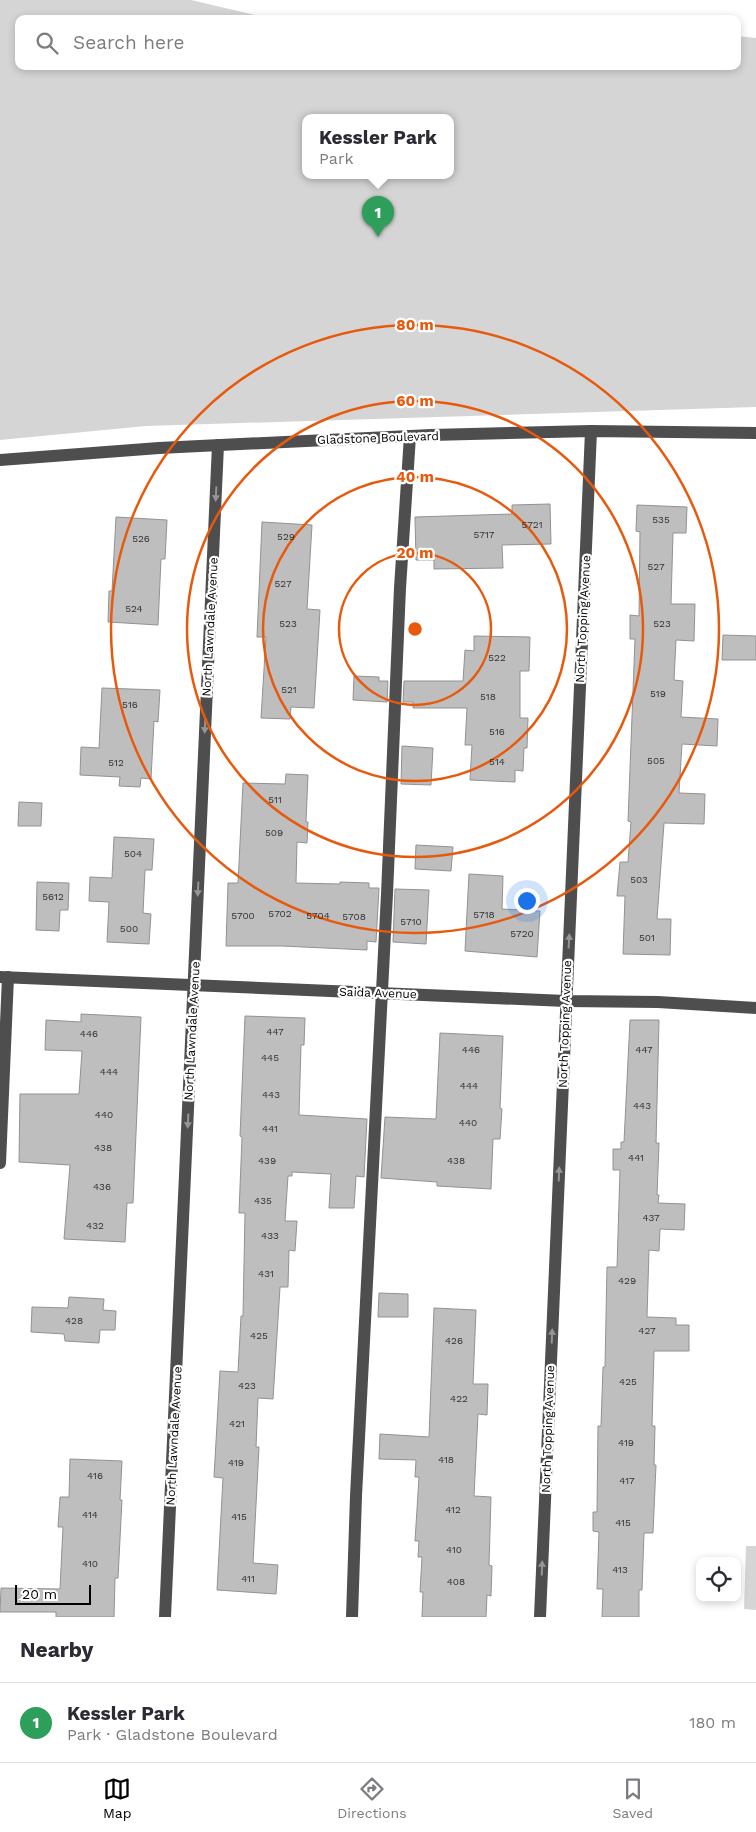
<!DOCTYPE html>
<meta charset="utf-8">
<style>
body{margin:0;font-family:"Work Sans",sans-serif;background:#f7f7f7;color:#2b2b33}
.controls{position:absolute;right:15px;bottom:15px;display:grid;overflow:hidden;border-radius:10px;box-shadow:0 2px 8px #0003}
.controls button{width:45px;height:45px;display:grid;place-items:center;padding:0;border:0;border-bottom:1px solid #e1e1e2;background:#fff;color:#2b2b33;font:25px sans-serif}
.scale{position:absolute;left:15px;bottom:12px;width:76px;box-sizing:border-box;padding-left:5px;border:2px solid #000;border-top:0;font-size:14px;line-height:18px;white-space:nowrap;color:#000;-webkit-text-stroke:4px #fff;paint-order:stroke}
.you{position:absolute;left:526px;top:900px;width:18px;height:18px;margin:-12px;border:4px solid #fff;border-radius:50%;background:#1a73e8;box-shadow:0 0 0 8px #1a73e833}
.badge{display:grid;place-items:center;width:32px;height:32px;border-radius:50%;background:#000;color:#fff;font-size:16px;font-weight:700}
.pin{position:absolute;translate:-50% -41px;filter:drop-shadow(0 1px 2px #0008)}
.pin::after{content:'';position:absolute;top:26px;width:18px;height:15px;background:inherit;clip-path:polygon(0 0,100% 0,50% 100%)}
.popup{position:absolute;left:302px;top:114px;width:152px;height:65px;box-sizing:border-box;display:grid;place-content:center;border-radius:10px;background:#fff;filter:drop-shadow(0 1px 4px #0005);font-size:16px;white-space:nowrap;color:#7c7c81}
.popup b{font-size:19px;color:#2b2b33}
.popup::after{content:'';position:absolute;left:50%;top:100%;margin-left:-10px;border:10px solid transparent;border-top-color:#fff}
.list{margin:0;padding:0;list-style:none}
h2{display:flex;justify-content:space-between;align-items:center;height:65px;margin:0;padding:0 20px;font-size:21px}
h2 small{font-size:16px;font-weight:400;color:#7c7c81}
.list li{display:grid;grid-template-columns:32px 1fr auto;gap:15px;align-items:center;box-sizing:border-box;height:80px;padding:0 20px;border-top:1px solid #e1e1e2}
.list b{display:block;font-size:19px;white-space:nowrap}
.list p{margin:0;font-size:16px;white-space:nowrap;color:#7c7c81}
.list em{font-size:16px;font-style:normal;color:#7c7c81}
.icon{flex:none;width:28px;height:28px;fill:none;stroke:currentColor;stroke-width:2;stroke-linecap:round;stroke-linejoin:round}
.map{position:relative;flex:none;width:756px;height:1617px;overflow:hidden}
.search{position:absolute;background:#fff;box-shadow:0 2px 8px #0003;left:15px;right:15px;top:15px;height:55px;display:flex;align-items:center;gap:12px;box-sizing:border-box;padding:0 18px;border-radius:10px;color:#7c7c81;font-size:19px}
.sheet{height:145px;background:#fff}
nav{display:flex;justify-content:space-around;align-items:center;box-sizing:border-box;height:70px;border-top:1px solid #e1e1e2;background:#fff;font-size:14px;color:#7c7c81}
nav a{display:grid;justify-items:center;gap:2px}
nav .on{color:#000}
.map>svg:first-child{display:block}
</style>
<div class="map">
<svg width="756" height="1617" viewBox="0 0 756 1617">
<rect width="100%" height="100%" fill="#fff"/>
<g fill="#d5d5d5" fill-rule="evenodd">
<path d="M 0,0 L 191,0 L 272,19 L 19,19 L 19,66 L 737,66 L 737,36 L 756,38 L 756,407 L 146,426 L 0,440 ZM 306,118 L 450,118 L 450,176 L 306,176 Z"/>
<path d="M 746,1546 L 756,1546 L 756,1610 L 744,1609 Z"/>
</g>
<g fill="#bebebe" stroke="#929292">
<path d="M 550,504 L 551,544 L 502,545 L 503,568 L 434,569 L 434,560 L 416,560 L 415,517 L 512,514 L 512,505 Z"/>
<path d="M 637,505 L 687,507 L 686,533 L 673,533 L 671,604 L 695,604 L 694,641 L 676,640 L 674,680 L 683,681 L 681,717 L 718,719 L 717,746 L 682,744 L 679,793 L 705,794 L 704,824 L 664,823 L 657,919 L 671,919 L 670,955 L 623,954 L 625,896 L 617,896 L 620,862 L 628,862 L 631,822 L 628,821 L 635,639 L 630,639 L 630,615 L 639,616 L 640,532 L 636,531 Z"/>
<path d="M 116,517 L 167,520 L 165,559 L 161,559 L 158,625 L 108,622 L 109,591 L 112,591 Z"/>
<path d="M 262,522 L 312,525 L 307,609 L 320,610 L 314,708 L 291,707 L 290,719 L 261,718 L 266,637 L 257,637 Z"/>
<path d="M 723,635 L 756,636 L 756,660 L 722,660 Z"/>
<path d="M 474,636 L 530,637 L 529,671 L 520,671 L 520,718 L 528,718 L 527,748 L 524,748 L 523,771 L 515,770 L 515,782 L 470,780 L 472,745 L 465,745 L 467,708 L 413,708 L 413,702 L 403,702 L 404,681 L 463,681 L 465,650 L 474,651 Z"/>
<path d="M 354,676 L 379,677 L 379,681 L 388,681 L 387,702 L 353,700 Z"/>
<path d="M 102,688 L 160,690 L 158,722 L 154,721 L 151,779 L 141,778 L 140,787 L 119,786 L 120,777 L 80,775 L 81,747 L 99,748 Z"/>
<path d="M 402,746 L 433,748 L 431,785 L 401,784 Z"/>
<path d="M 286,774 L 308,775 L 306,822 L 308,822 L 307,843 L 297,842 L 296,883 L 340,884 L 340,882 L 369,883 L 369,888 L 379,888 L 376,942 L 367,941 L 367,950 L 282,946 L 226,946 L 228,883 L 238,883 L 243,783 L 285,784 Z"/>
<path d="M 19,802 L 42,803 L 41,826 L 18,826 Z"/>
<path d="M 114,837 L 154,839 L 152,870 L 145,870 L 143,913 L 151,914 L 149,944 L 107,942 L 109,902 L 89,901 L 90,877 L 112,878 Z"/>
<path d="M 416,845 L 453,847 L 451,871 L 415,869 Z"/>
<path d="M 469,874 L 503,876 L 502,909 L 540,911 L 537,957 L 465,951 Z"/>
<path d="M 37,882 L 69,883 L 68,910 L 60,910 L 59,931 L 36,930 Z"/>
<path d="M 395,889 L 429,890 L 426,944 L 393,942 Z"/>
<path d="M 81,1014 L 141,1017 L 133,1203 L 127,1203 L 125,1242 L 64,1239 L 70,1165 L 19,1162 L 20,1094 L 79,1094 L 82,1051 L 45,1050 L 46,1020 L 81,1022 Z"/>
<path d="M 245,1016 L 305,1018 L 304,1045 L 301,1045 L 299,1115 L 367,1119 L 364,1177 L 356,1176 L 354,1208 L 329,1208 L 331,1174 L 292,1172 L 292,1176 L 288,1176 L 285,1221 L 297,1221 L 295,1251 L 289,1250 L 288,1287 L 280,1287 L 273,1399 L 258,1398 L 256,1447 L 259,1447 L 253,1563 L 278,1565 L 276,1594 L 217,1590 L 223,1478 L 214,1477 L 220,1371 L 238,1372 L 241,1316 L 243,1316 L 245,1213 L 239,1213 L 242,1137 L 240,1136 Z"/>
<path d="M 630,1020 L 659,1020 L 656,1143 L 659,1143 L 657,1195 L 659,1195 L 658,1203 L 685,1204 L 684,1230 L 660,1229 L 659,1251 L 649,1250 L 647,1317 L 676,1318 L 676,1325 L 689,1325 L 689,1351 L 654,1351 L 652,1426 L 655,1426 L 654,1465 L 656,1465 L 653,1533 L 644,1533 L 642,1590 L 639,1590 L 639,1617 L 602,1617 L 603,1589 L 597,1589 L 599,1532 L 593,1531 L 593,1512 L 597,1512 L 598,1426 L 601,1426 L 603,1367 L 605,1367 L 607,1267 L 617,1267 L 620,1170 L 613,1170 L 613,1149 L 621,1149 L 621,1142 L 624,1142 Z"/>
<path d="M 440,1033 L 503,1036 L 500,1108 L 502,1109 L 500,1139 L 493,1139 L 491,1189 L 437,1186 L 437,1182 L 381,1178 L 385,1117 L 436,1119 Z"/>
<path d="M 379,1293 L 408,1294 L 408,1317 L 378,1317 Z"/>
<path d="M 69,1297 L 104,1299 L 103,1310 L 116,1311 L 115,1330 L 100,1330 L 99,1343 L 65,1341 L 64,1334 L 31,1332 L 32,1307 L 68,1308 Z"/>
<path d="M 434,1308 L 476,1310 L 473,1384 L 488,1384 L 487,1415 L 478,1414 L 474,1496 L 491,1497 L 489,1565 L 492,1566 L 491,1596 L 487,1595 L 486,1617 L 422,1617 L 423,1592 L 420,1592 L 422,1557 L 418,1557 L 419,1541 L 415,1541 L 419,1477 L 415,1477 L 416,1460 L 379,1459 L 380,1434 L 429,1437 Z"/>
<path d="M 70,1459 L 122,1461 L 120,1500 L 122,1500 L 118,1578 L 115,1578 L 114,1617 L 56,1617 L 56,1612 L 0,1612 L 1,1588 L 60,1589 L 63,1527 L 58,1527 L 60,1497 L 69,1497 Z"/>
</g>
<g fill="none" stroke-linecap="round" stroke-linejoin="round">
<g stroke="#4e4e4e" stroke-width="12">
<path d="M 0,460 L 159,448 L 431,435 L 591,431 L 756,433"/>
<path d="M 0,977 L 566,1001 L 658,1002 L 756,1008"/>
<path d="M 0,1163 L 8,977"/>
<path d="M 165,1617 L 218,445"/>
<path d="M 352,1617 L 356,1496 L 387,894 L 400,588 L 410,436"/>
<path d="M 540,1617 L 591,431"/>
</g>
</g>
<defs><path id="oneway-solid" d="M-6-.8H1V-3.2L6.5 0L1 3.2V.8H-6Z" transform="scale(1.25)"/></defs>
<g fill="#959595">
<use href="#oneway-solid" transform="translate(216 494) rotate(93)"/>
<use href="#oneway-solid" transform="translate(205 726) rotate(93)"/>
<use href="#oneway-solid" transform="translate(198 889) rotate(93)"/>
<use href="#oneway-solid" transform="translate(569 941) rotate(-87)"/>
<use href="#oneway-solid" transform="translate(188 1121) rotate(93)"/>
<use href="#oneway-solid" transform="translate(559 1174) rotate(-88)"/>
<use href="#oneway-solid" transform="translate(552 1336) rotate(-88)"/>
<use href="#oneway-solid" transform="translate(542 1568) rotate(-88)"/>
</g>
<g fill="none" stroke="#e8590c" stroke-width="2.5">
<circle cx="415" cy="629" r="76"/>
<circle cx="415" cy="629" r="152"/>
<circle cx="415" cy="629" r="228"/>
<circle cx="415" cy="629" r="304"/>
</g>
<g text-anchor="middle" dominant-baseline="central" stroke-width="4.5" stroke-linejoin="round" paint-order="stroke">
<g font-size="10" fill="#303030">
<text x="661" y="519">535</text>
<text x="532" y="524">5721</text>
<text x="484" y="534">5717</text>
<text x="286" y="536">529</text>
<text x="141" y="538">526</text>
<text x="656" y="566">527</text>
<text x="283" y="583">527</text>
<text x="134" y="608">524</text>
<text x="288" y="623">523</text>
<text x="662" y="623">523</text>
<text x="497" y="657">522</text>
<text x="289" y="689">521</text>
<text x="658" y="693">519</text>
<text x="488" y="696">518</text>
<text x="130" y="704">516</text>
<text x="497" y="731">516</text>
<text x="656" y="760">505</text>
<text x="497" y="761">514</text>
<text x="116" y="762">512</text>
<text x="275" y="799">511</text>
<text x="274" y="832">509</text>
<text x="133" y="853">504</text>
<text x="639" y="879">503</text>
<text x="53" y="896">5612</text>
<text x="280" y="913">5702</text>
<text x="484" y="914">5718</text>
<text x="243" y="915">5700</text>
<text x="318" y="915">5704</text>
<text x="354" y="916">5708</text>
<text x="411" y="921">5710</text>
<text x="129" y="928">500</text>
<text x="522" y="933">5720</text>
<text x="647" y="937">501</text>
<text x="275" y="1031">447</text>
<text x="89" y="1033">446</text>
<text x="471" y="1049">446</text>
<text x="644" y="1049">447</text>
<text x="270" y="1057">445</text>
<text x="109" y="1071">444</text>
<text x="469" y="1085">444</text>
<text x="271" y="1094">443</text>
<text x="642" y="1105">443</text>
<text x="104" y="1114">440</text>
<text x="468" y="1122">440</text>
<text x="270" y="1128">441</text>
<text x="103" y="1147">438</text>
<text x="636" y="1157">441</text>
<text x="267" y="1160">439</text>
<text x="456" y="1160">438</text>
<text x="102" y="1186">436</text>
<text x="263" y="1200">435</text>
<text x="651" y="1217">437</text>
<text x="95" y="1225">432</text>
<text x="270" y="1235">433</text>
<text x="266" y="1273">431</text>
<text x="627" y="1280">429</text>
<text x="74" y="1320">428</text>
<text x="647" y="1330">427</text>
<text x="259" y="1335">425</text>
<text x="454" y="1340">426</text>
<text x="628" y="1381">425</text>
<text x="247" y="1385">423</text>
<text x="459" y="1398">422</text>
<text x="237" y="1423">421</text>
<text x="626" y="1442">419</text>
<text x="446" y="1459">418</text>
<text x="236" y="1462">419</text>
<text x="95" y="1475">416</text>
<text x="627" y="1480">417</text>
<text x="453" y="1509">412</text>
<text x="90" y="1514">414</text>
<text x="239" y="1516">415</text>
<text x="623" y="1522">415</text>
<text x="454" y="1549">410</text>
<text x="90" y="1563">410</text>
<text x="620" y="1569">413</text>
<text x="248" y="1578">411</text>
<text x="456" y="1581">408</text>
</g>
<g font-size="12" fill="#000" stroke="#fff">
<text transform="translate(378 438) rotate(-2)">Gladstone Boulevard</text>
<text transform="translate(583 619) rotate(-87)">North Topping Avenue</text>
<text transform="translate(210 627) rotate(-87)">North Lawndale Avenue</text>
<text transform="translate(378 993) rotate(2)">Saida Avenue</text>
<text transform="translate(565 1024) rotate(-88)">North Topping Avenue</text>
<text transform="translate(192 1031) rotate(-87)">North Lawndale Avenue</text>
<text transform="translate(548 1429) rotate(-88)">North Topping Avenue</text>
<text transform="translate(174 1436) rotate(-87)">North Lawndale Avenue</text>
</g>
</g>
<circle cx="415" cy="629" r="8" fill="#e8590c" stroke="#fff" stroke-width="2.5"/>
<g font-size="15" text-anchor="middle" font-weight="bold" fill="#e8590c" stroke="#fff" stroke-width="4.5" stroke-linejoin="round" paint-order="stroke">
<text x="415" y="330">80 m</text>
<text x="415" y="406">60 m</text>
<text x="415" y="482">40 m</text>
<text x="415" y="558">20 m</text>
</g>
</svg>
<div class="controls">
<button><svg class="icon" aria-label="locate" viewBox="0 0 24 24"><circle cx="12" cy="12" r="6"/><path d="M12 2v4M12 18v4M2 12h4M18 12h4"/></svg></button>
</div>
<div class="scale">20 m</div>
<div class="you"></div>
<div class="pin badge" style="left:378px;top:237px;background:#2e9e5b">1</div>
<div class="popup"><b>Kessler Park</b>Park</div>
<div class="search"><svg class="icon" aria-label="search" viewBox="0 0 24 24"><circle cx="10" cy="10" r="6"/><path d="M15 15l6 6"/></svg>Search here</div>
</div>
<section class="sheet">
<h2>Nearby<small></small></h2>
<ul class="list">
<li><span class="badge" style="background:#2e9e5b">1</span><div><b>Kessler Park</b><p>Park · Gladstone Boulevard</p></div><em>180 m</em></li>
</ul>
</section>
<nav>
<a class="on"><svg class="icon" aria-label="map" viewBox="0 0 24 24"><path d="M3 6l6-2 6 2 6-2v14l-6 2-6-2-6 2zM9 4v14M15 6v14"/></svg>Map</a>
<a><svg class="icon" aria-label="directions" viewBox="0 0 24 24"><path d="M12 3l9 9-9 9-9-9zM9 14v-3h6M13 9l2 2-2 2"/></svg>Directions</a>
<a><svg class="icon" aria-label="saved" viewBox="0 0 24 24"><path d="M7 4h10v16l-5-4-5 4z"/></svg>Saved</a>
</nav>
